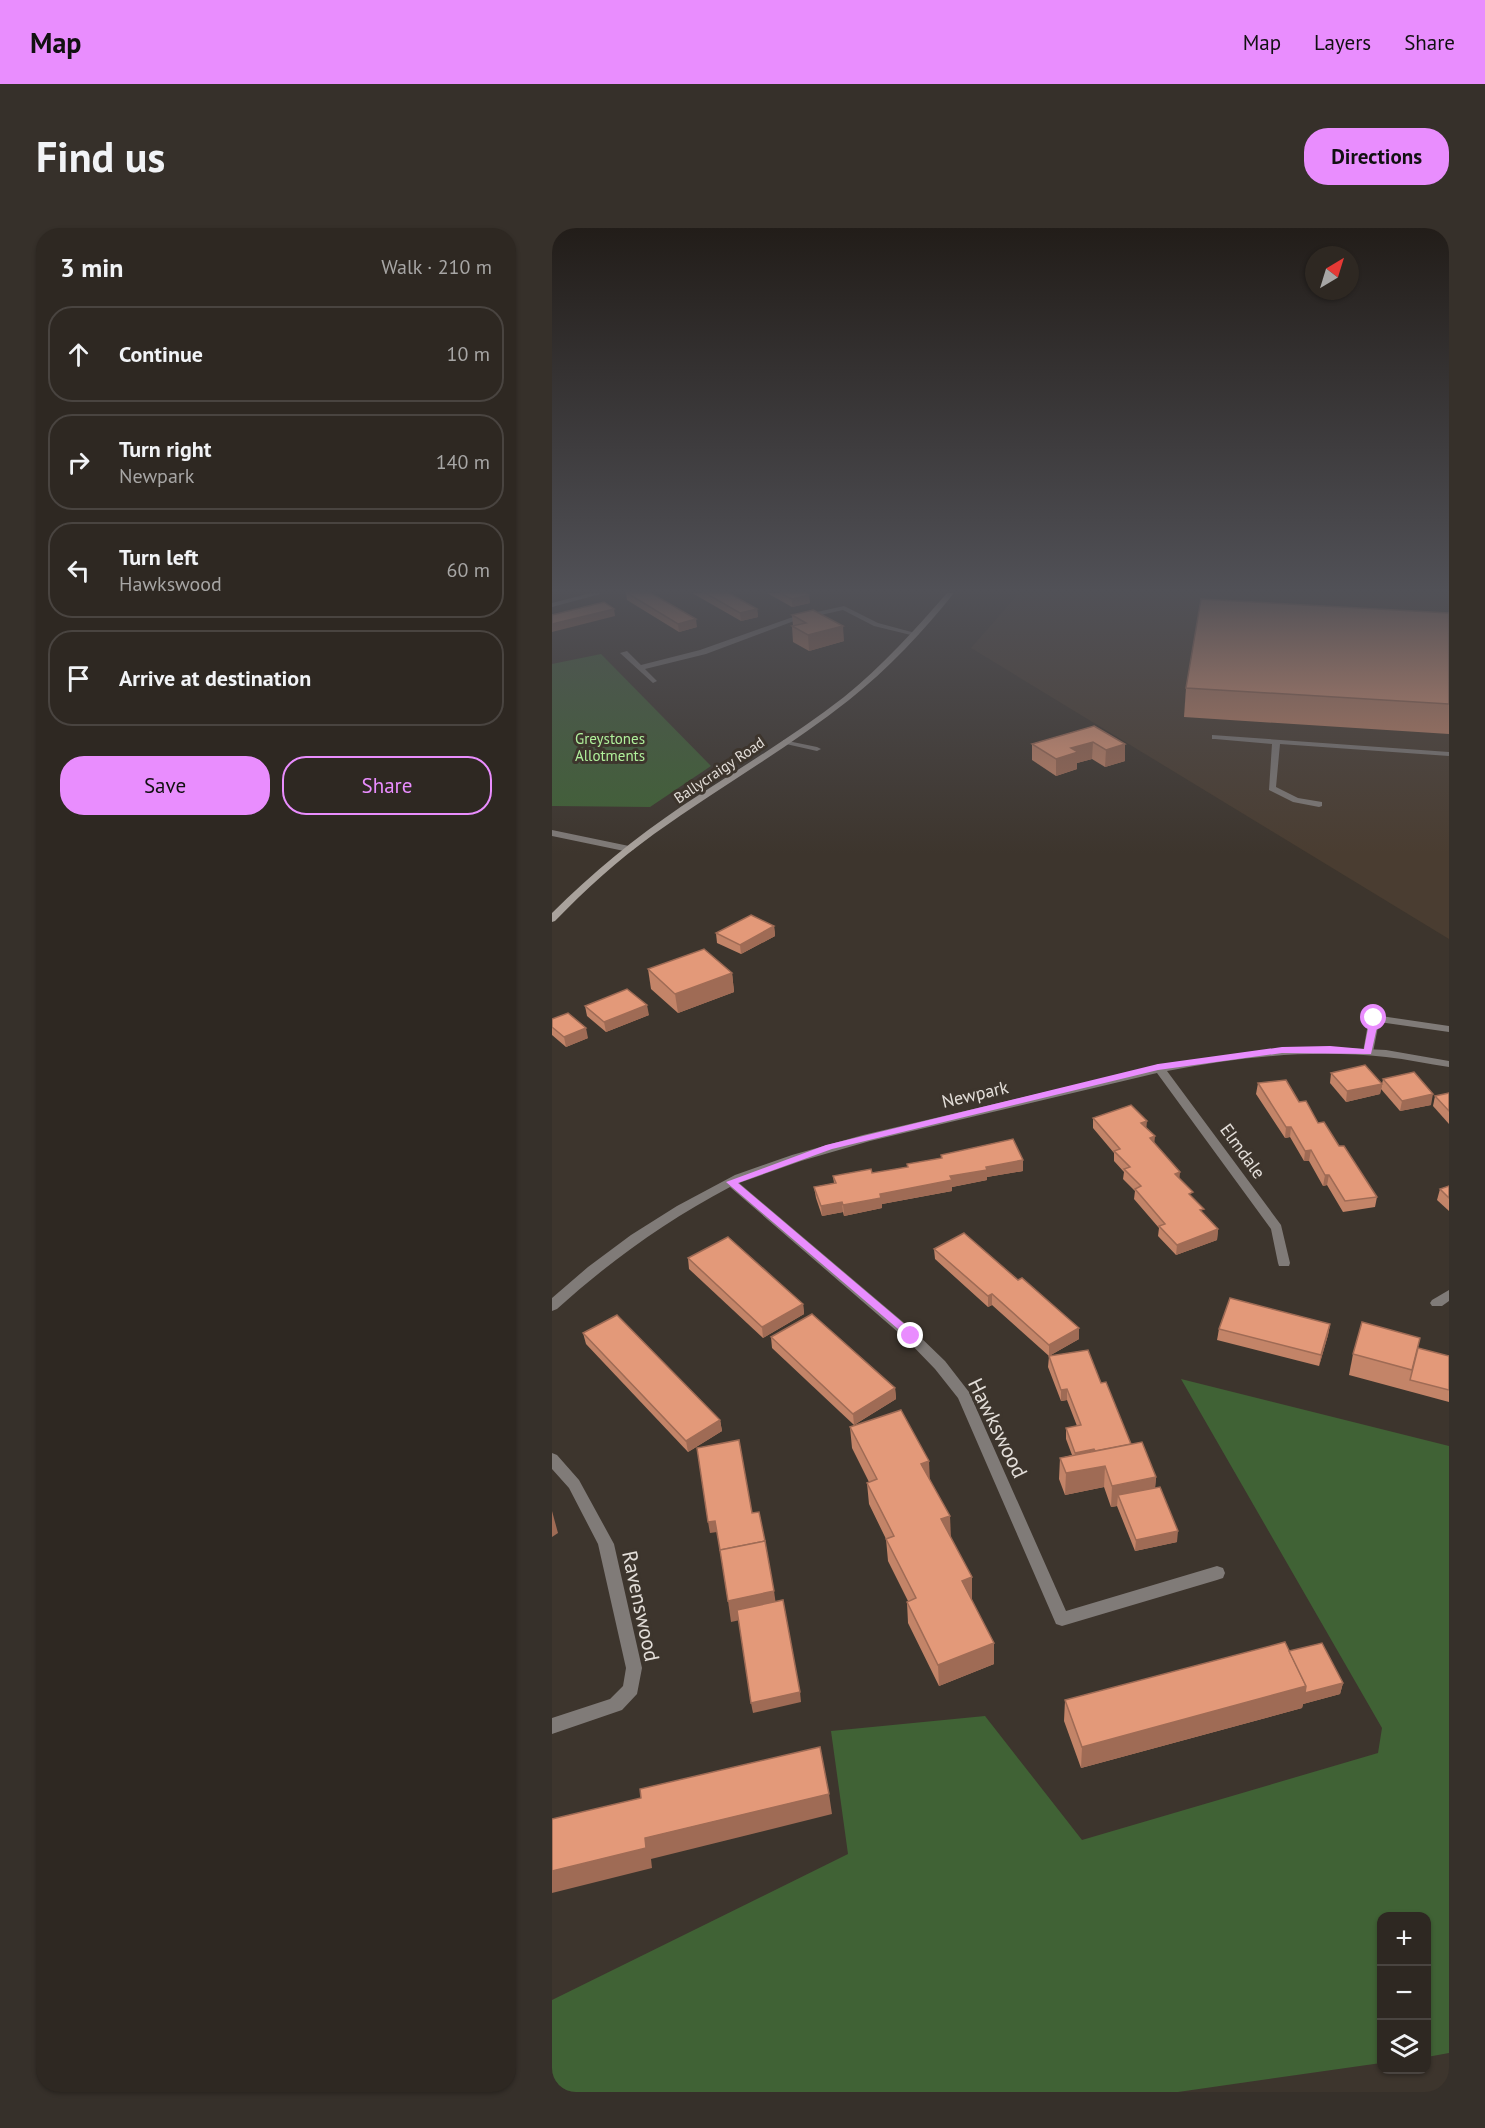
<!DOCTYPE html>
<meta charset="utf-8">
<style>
body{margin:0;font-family:"PT Sans",sans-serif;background:#36302a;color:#f1f3f6}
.controls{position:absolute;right:18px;bottom:18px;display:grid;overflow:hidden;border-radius:12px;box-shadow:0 2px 4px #0004}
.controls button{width:54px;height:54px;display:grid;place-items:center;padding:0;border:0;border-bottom:2px solid #494440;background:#2e2822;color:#f1f3f6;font:30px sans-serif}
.compass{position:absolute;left:753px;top:18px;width:54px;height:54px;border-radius:50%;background:#2e2822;box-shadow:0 2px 4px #0004;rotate:38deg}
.stop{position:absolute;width:18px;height:18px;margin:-14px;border:4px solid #e98dfe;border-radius:50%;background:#fff}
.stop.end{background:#e98dfe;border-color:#fff;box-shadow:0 2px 6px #0008}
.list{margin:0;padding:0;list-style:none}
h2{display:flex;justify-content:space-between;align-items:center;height:78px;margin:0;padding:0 24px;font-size:26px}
h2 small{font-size:20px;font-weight:400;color:#a7a6a5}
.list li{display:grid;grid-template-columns:39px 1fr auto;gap:18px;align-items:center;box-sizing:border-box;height:96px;margin:0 12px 12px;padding:0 12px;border:2px solid #494440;border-radius:24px}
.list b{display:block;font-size:22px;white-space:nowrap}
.list p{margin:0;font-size:20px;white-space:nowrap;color:#a7a6a5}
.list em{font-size:20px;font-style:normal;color:#a7a6a5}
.actions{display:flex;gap:12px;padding:18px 24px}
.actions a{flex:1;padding:14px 0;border:2px solid #e98dfe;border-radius:24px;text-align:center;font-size:21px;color:#e98dfe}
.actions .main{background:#e98dfe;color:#111}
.icon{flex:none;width:33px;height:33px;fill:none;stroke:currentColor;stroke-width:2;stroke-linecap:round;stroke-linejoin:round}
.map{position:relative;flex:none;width:897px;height:1864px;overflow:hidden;border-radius:24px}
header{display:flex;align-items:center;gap:36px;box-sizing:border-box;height:84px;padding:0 30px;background:#e98dfe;color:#111}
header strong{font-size:28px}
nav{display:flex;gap:33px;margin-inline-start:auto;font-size:21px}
.intro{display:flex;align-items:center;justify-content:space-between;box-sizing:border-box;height:144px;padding:0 36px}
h1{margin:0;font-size:42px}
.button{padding:15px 27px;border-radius:24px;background:#e98dfe;color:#111;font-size:21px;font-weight:700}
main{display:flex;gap:36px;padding:0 36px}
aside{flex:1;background:#2e2822;border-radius:24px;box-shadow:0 2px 4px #0004}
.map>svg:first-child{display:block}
</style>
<header>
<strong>Map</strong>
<nav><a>Map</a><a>Layers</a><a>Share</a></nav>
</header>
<div class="intro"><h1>Find us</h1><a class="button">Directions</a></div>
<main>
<aside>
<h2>3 min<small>Walk · 210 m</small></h2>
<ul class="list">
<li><svg class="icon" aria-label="ahead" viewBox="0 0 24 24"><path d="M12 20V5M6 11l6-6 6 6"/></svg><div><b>Continue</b></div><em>10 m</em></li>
<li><svg class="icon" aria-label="right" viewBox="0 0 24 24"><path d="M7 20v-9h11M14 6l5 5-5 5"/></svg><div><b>Turn right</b><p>Newpark</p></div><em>140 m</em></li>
<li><svg class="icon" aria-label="left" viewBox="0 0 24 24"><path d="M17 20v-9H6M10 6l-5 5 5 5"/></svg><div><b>Turn left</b><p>Hawkswood</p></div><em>60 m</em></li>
<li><svg class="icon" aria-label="arrive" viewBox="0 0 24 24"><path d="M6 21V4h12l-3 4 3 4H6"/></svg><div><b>Arrive at destination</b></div></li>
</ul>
<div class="actions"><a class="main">Save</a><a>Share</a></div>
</aside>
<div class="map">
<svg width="897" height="1864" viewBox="0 0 897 1864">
<rect width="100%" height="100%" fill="#3d352d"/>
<path fill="#4a3d31" d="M 467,365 L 897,365 L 897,711 L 419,420 Z"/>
<g fill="#406235">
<path d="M 49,426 L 159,538 L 98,579 L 0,578 L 0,436 Z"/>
<path d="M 629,1151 L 897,1218 L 897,1825 L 875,1829 L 874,1688 L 830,1688 L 829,1835 L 626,1864 L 0,1864 L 0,1772 L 296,1626 L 279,1503 L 433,1488 L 530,1612 L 826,1525 L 830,1500 Z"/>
</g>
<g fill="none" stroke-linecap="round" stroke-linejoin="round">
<g fill="#807b78" fill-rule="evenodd">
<path d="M 292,378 L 326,395 L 367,406 L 363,408 L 322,398 L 291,382 L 242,393 L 154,426 L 93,441 L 105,453 L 101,455 L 68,425 L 75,423 L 89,437 L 148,422 L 238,390 Z"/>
<path d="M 660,507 L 897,524 L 897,528 L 728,516 L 724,559 L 746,570 L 770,574 L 770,578 L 767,579 L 741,574 L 717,562 L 720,516 L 663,511 L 660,511 Z"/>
<path d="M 231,512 L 265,519 L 269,521 L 265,523 L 234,516 L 231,516 Z"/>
<path d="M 822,787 L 897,798 L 897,804 L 827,794 L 821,824 L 816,827 L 811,824 L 817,790 Z"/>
</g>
<g fill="#807b78" fill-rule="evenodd">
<path d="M 39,365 L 52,365 L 0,379 L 0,375 Z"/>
<path d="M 0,602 L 77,618 L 82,621 L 77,624 L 0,608 Z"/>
<path d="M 772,819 L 834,822 L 897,833 L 897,839 C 876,836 855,831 834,829 C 760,821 687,829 615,843 L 729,997 L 738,1035 L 737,1038 L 727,1038 L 726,1035 L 719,1001 L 605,845 L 318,913 L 249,933 L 187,955 L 364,1105 L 393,1133 L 417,1164 L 514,1383 L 665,1338 L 671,1340 L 673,1345 L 671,1350 L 665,1352 L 510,1398 L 504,1396 L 406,1170 L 383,1141 L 354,1111 L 178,959 C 114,993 58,1033 5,1081 L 0,1083 L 0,1070 L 36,1039 L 79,1007 L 125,978 L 183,947 L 240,927 L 311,907 L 600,839 L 606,836 L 610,837 L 712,822 Z"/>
<path d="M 897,1062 L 897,1073 L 890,1078 L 880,1078 L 878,1075 L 880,1072 Z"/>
<path d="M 0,1225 L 5,1227 L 27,1252 L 62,1316 L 90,1440 L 85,1466 L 70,1482 L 0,1506 L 0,1490 L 58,1471 L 71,1458 L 74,1440 L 46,1316 L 17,1260 L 0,1241 Z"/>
</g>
<path fill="#a9a29c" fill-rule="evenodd" d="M 395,365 L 402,365 C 371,404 336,441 297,472 C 235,521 166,560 102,606 C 66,632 34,661 3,693 L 0,694 L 0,685 C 40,645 83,610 130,578 C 184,542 241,509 292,469 C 330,438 363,402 395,365 Z"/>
</g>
<g fill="#c38468">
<path d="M 74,365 L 99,365 L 145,399 L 127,404 L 75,372 Z"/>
<path d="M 140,365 L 177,365 L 205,381 L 206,389 L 189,393 Z"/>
<path d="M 215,365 L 254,365 L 258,375 L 240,379 Z"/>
<path d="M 897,385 L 897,506 L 632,489 L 634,460 Z"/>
<path d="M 240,387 L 292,413 L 257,423 L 241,414 L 240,398 L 241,398 Z"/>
<path d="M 542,498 L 573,533 L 553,539 L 540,531 L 525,535 L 525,541 L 504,548 L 480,532 L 480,516 Z"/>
<path d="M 222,698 L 223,708 L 189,726 L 165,715 L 164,705 Z"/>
<path d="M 96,741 L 180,745 L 182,764 L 126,785 L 99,761 Z"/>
<path d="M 33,778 L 97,787 L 54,804 L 35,788 Z"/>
<path d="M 0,791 L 36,810 L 14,819 L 0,807 Z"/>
<path d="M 779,845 L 830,856 L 828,866 L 794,874 L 778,855 Z"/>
<path d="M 831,851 L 879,877 L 848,883 L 829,861 Z"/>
<path d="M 706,855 L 747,874 L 787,918 L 825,969 L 823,979 L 791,984 L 775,957 L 771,958 L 757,933 L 752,933 L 738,909 L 733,910 L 704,866 Z"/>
<path d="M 897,865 L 897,896 L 881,878 L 883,868 Z"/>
<path d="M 541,890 L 594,900 L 602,915 L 651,986 L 666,1001 L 665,1012 L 624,1027 L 606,1008 L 607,1000 L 582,971 L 583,963 L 571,951 L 572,944 L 562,933 L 562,925 L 541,900 Z"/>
<path d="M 389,927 L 471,932 L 471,943 L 435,949 L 435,952 L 400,959 L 400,963 L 330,976 L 330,980 L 292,988 L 291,984 L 270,988 L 264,970 L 262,959 L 282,955 L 281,948 L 320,945 L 355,939 L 355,936 L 389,930 Z"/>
<path d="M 897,958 L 897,983 L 885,972 L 888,961 Z"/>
<path d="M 382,1021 L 466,1052 L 527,1100 L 527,1111 L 497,1128 L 440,1077 L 436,1079 L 383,1031 Z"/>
<path d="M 136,1030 L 251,1076 L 252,1086 L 211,1110 L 137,1041 Z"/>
<path d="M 778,1096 L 776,1107 L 767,1138 L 665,1112 L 667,1101 Z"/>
<path d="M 31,1105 L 168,1192 L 170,1203 L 136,1224 L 34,1116 Z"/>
<path d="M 219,1109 L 343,1160 L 344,1171 L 302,1197 L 220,1120 Z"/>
<path d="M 866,1120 L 897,1128 L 897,1174 L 797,1147 L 801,1126 Z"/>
<path d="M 497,1128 L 549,1155 L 579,1216 L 604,1249 L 603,1260 L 625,1314 L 583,1323 L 565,1278 L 559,1279 L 552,1259 L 513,1267 L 507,1251 L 508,1230 L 520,1227 L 514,1211 L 514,1200 L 525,1198 L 515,1172 L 509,1173 L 496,1139 Z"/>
<path d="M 298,1199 L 378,1252 L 398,1310 L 420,1349 L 420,1371 L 419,1371 L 442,1436 L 387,1458 L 356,1395 L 355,1374 L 356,1373 L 336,1333 L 334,1311 L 317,1276 L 315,1255 L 317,1254 L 300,1220 Z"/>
<path d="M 737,1423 L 791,1455 L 788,1466 L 751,1476 L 750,1480 L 529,1540 L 512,1493 L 513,1472 Z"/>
</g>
<g fill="#9f6b55">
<path d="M 257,367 L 258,375 L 240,379 L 240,371 Z"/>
<path d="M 62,381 L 63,388 L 0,404 L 0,396 Z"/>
<path d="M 205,381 L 206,389 L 189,393 L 188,385 Z"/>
<path d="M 144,391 L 145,399 L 127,404 L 126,396 Z"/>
<path d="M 291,398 L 292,413 L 257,423 L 256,407 Z"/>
<path d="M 541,514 L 540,531 L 525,535 L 525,541 L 504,548 L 504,531 L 519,520 Z"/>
<path d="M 573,516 L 573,533 L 553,539 L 554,522 Z"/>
<path d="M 222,698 L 223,708 L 189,726 L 188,717 Z"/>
<path d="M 180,745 L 182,764 L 126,785 L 123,766 Z"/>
<path d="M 95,777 L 97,787 L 54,804 L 52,794 Z"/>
<path d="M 34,800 L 36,810 L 14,819 L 12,809 Z"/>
<path d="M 830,856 L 828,866 L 794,874 L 795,863 Z"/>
<path d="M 881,866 L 879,877 L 848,883 L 850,873 Z"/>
<path d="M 595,893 L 594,904 L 589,895 Z"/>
<path d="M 734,899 L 739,899 L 738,909 L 733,910 Z"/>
<path d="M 603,908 L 602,919 L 598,910 Z"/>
<path d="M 759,922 L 757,933 L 752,933 L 753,923 Z"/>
<path d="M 471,932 L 471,943 L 435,949 L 435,952 L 400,959 L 400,963 L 330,976 L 330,980 L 292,988 L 291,977 L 328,966 L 434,939 Z"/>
<path d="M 628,944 L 627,955 L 623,946 Z"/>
<path d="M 773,947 L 777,947 L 775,957 L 771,958 Z"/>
<path d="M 290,974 L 291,984 L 270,988 L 269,978 Z"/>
<path d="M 666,1001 L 665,1012 L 624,1027 L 625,1017 Z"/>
<path d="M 440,1066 L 440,1077 L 436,1079 L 436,1068 Z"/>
<path d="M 251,1076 L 252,1086 L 211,1110 L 210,1099 Z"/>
<path d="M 778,1096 L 776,1107 L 767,1138 L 769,1127 Z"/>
<path d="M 527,1100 L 527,1111 L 497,1128 L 497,1117 Z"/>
<path d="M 343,1160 L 344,1171 L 302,1197 L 301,1186 Z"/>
<path d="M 515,1161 L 515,1172 L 509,1173 L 509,1162 Z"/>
<path d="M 168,1192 L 170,1203 L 136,1224 L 134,1213 Z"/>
<path d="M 542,1221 L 542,1232 L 523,1236 L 523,1225 Z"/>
<path d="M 546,1232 L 553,1238 L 552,1259 L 513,1267 L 514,1245 Z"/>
<path d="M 377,1233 L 378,1254 L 369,1236 Z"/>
<path d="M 604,1249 L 602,1271 L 566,1267 L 565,1278 L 559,1279 L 560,1258 Z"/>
<path d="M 0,1283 L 6,1305 L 0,1309 Z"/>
<path d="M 398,1288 L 399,1310 L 389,1291 Z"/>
<path d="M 163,1293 L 165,1304 L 158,1305 L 156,1294 Z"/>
<path d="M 626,1303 L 625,1314 L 583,1323 L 584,1312 Z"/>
<path d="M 420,1349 L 420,1371 L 410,1374 L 410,1353 Z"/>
<path d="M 222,1363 L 225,1384 L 179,1394 L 176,1373 Z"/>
<path d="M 442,1415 L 442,1436 L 387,1458 L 386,1437 Z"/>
<path d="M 791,1455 L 788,1466 L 751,1476 L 750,1480 L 529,1540 L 530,1519 L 754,1458 Z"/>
<path d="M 248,1464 L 249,1474 L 201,1485 L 199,1475 Z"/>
<path d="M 277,1566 L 280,1586 L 99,1631 L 100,1640 L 0,1665 L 0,1643 L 93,1610 Z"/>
</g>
<g fill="#e39979" stroke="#9f6b55" stroke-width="1.5">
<path d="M 75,365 L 99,365 L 144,391 L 126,396 Z"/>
<path d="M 153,365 L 177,365 L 205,381 L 188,385 Z"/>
<path d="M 228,365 L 254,365 L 257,367 L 240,371 Z"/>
<path d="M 649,371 L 897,385 L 897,476 L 634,460 Z"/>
<path d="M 52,374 L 62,381 L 0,396 L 0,387 Z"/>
<path d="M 261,382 L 291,398 L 256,407 L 240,398 L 254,395 L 240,387 Z"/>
<path d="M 542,498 L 573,516 L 554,522 L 541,514 L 519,520 L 526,524 L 504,531 L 480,516 Z"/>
<path d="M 199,687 L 222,698 L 188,717 L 164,705 Z"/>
<path d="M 152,721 L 180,745 L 123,766 L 96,741 Z"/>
<path d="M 75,761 L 95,777 L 52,794 L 33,778 Z"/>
<path d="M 16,785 L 34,800 L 12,809 L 0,799 L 0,791 Z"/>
<path d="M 813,837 L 830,856 L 795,863 L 779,845 Z"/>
<path d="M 862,844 L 881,866 L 850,873 L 831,851 Z"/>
<path d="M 734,852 L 747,874 L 754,873 L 766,895 L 772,894 L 787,918 L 792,918 L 825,969 L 793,973 L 777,947 L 773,947 L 759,922 L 753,923 L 739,899 L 734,899 L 706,855 Z"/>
<path d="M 897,865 L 897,883 L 883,868 Z"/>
<path d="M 579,877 L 595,893 L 589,895 L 603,908 L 598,910 L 628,944 L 623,946 L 641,964 L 637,966 L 652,981 L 648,982 L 666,1001 L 625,1017 L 607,998 L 613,996 L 583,961 L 589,958 L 572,941 L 578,939 L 562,923 L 568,921 L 541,890 Z"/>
<path d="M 461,911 L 471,932 L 434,939 L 435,942 L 398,948 L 400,952 L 328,966 L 329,970 L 291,977 L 290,974 L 269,978 L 262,959 L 284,955 L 281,948 L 319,941 L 320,945 L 356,939 L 355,936 L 390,930 L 389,927 Z"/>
<path d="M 897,958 L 897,970 L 888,961 Z"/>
<path d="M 412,1005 L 466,1052 L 470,1050 L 527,1100 L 497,1117 L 440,1066 L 436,1068 L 382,1021 Z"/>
<path d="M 176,1009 L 251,1076 L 210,1099 L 136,1030 Z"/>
<path d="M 678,1070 L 778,1096 L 769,1127 L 667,1101 Z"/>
<path d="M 260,1086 L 343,1160 L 301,1186 L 219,1109 Z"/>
<path d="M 65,1087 L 168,1192 L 134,1213 L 31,1105 Z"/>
<path d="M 810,1094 L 868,1110 L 860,1142 L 801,1126 Z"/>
<path d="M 866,1120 L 897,1128 L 897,1162 L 858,1152 Z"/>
<path d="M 536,1122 L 549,1155 L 554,1154 L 579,1216 L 543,1223 L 542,1221 L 523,1225 L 514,1200 L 529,1197 L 515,1161 L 509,1162 L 497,1128 Z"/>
<path d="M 349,1182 L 377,1233 L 369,1236 L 398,1288 L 389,1291 L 420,1349 L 410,1353 L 442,1415 L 386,1437 L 355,1374 L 364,1370 L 334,1311 L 342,1308 L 315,1255 L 325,1251 L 298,1199 Z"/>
<path d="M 187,1212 L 200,1285 L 207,1284 L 213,1313 L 168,1322 L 163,1293 L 156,1294 L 145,1220 Z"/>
<path d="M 590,1214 L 604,1249 L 560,1258 L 553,1238 L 514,1245 L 508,1230 Z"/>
<path d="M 608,1259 L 626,1303 L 584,1312 L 566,1267 Z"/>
<path d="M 213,1313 L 222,1363 L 176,1373 L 168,1322 Z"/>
<path d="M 231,1372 L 248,1464 L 199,1475 L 185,1382 Z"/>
<path d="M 733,1414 L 754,1458 L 530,1519 L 513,1472 Z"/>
<path d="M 770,1415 L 791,1455 L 753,1465 L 754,1458 L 737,1423 Z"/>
<path d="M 268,1519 L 277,1566 L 93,1610 L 94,1620 L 0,1643 L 0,1591 L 89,1570 L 88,1561 Z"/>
</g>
<linearGradient id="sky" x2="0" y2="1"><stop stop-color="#221d19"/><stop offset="0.58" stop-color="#515157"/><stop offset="1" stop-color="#515157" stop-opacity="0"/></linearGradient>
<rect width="897" height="626" fill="url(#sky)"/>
<path fill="#e98dfe" d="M 822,787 L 827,790 L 819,826 L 730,825 L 606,842 L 280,921 L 186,955 L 363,1105 L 364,1108 L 359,1112 L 174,954 L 274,917 L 606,836 L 730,819 L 778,818 L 812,821 L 818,790 Z"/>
<g text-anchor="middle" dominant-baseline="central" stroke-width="6" stroke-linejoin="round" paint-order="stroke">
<g font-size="15" fill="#b0f09b" stroke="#3d352d">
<text x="58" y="510">Greystones<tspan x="58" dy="17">Allotments</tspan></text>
</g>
<g font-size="15" fill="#e3ded9" stroke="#3d352d">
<text transform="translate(167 542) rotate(-34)">Ballycraigy Road</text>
</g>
<g font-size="18" fill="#e3ded9" stroke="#3d352d">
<text transform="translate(423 866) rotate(-13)">Newpark</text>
<text transform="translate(691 923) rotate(54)">Elmdale</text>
</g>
<g font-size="21" fill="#e3ded9" stroke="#3d352d">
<text transform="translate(446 1200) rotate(64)">Hawkswood</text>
<text transform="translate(89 1378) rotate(78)">Ravenswood</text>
</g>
</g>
</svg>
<div class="controls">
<button>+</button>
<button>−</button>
<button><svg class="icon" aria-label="layers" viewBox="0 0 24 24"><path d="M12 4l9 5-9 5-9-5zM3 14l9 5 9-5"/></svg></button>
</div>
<svg class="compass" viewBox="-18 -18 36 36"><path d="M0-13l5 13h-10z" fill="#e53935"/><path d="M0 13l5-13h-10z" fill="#a7a6a5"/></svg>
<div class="stop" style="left:822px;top:790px"></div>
<div class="stop end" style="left:359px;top:1108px"></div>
</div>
</main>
